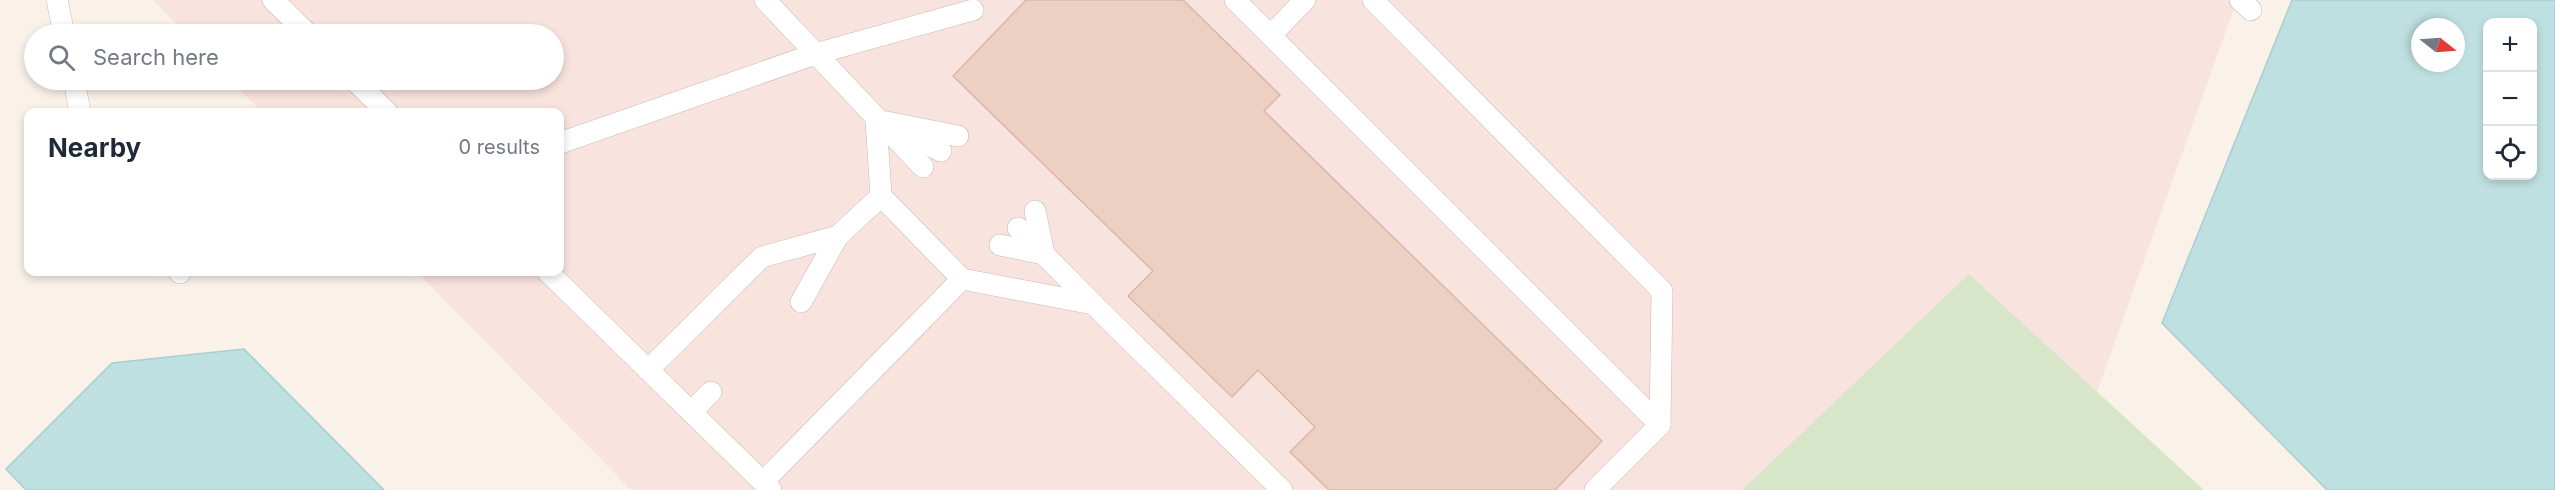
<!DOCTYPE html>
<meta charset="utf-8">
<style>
body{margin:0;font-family:Inter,sans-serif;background:#f2f2f3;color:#1f2937}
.controls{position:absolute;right:18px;top:18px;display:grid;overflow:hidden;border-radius:12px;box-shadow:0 3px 9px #0003}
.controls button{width:54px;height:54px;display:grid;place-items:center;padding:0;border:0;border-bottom:2px solid #e0e1e3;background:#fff;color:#1f2937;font:30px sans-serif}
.compass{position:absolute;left:2411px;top:18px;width:54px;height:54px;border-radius:50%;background:#fff;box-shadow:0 3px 9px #0003;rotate:107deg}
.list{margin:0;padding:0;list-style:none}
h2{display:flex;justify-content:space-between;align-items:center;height:78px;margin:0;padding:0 24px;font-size:26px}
h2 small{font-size:20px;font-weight:400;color:#747a83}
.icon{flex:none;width:33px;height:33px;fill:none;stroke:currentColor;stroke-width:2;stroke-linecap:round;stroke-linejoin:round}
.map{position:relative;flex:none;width:2555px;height:490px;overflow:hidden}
.search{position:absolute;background:#fff;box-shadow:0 3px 9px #0003;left:24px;top:24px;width:540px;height:66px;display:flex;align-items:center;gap:15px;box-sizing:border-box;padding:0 21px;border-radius:33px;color:#747a83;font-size:22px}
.panel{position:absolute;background:#fff;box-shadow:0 3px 9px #0003;left:24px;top:108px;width:540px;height:168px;border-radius:12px}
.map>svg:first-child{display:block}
</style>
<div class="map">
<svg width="2555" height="490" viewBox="0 0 2555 490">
<rect width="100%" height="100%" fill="#faf2e9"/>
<path fill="#f9e3de" d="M 153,0 L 2237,0 L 2097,392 L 1969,275 L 1742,490 L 631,490 L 417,272 L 560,272 L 560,112 L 262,112 L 230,80 L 554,80 L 554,34 L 186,34 Z"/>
<path fill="#d7e6c8" d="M 1969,274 L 2204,490 L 1742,490 Z"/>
<g fill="#bfe0e1" stroke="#a7cfd2" stroke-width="1.5" fill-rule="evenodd">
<path d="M 2292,0 L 2555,0 L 2555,490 L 2327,490 L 2162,323 ZM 2488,22 L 2532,22 L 2532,176 L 2488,176 ZM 2420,27 L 2456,27 L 2456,63 L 2420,63 Z"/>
<path d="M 244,349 L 384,490 L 26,490 L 6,469 L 112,363 Z"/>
</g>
<path fill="#ecd0c3" stroke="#ddb6a6" stroke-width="1.5" d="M 1026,0 L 1183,0 L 1280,95 L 1264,111 L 1602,441 L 1555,490 L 1329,490 L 1290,452 L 1315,427 L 1258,370 L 1232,397 L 1128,296 L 1153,271 L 953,76 Z"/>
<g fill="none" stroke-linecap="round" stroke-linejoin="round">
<defs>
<g id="lane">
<path d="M 57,0 L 64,34"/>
<path d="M 273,0 L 308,34"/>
<path d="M 765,0 L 923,167"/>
<path d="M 1235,0 L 1660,425"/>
<path d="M 1373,0 L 1662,291 L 1660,425 L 1595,490"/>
<path d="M 2240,0 L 2251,10"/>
<path d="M 1271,35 L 1305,0"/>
<path d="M 74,80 L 80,112"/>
<path d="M 354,80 L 387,112"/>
<path d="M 876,120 L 881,196 L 962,279 L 1093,304 L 1282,490"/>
<path d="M 876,120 L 958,136"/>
<path d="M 906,134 L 941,151"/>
<path d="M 560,143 L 815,54 L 973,10"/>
<path d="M 1018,228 L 1093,304"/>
<path d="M 1000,245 L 1044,254 L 1035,211"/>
<path d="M 179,272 L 180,273"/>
<path d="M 548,272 L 771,490"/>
<path d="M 801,302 L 838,236"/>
<path d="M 648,370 L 762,257 L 838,236 L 881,196"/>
<path d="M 691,412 L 711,392"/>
<path d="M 763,482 L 962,279"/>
</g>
</defs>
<use href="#lane" stroke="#cbb9b0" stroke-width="22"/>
<use href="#lane" stroke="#fff" stroke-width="21"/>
</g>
</svg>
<div class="controls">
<button>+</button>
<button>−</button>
<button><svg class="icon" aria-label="locate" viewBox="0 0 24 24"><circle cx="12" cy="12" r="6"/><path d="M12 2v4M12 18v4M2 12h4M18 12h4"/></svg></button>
</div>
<svg class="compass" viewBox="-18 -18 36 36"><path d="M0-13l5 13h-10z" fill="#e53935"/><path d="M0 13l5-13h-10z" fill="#747a83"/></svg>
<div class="search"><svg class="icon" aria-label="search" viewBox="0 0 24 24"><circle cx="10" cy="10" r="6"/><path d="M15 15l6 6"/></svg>Search here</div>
<section class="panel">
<h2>Nearby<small>0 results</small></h2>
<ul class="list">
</ul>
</section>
</div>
